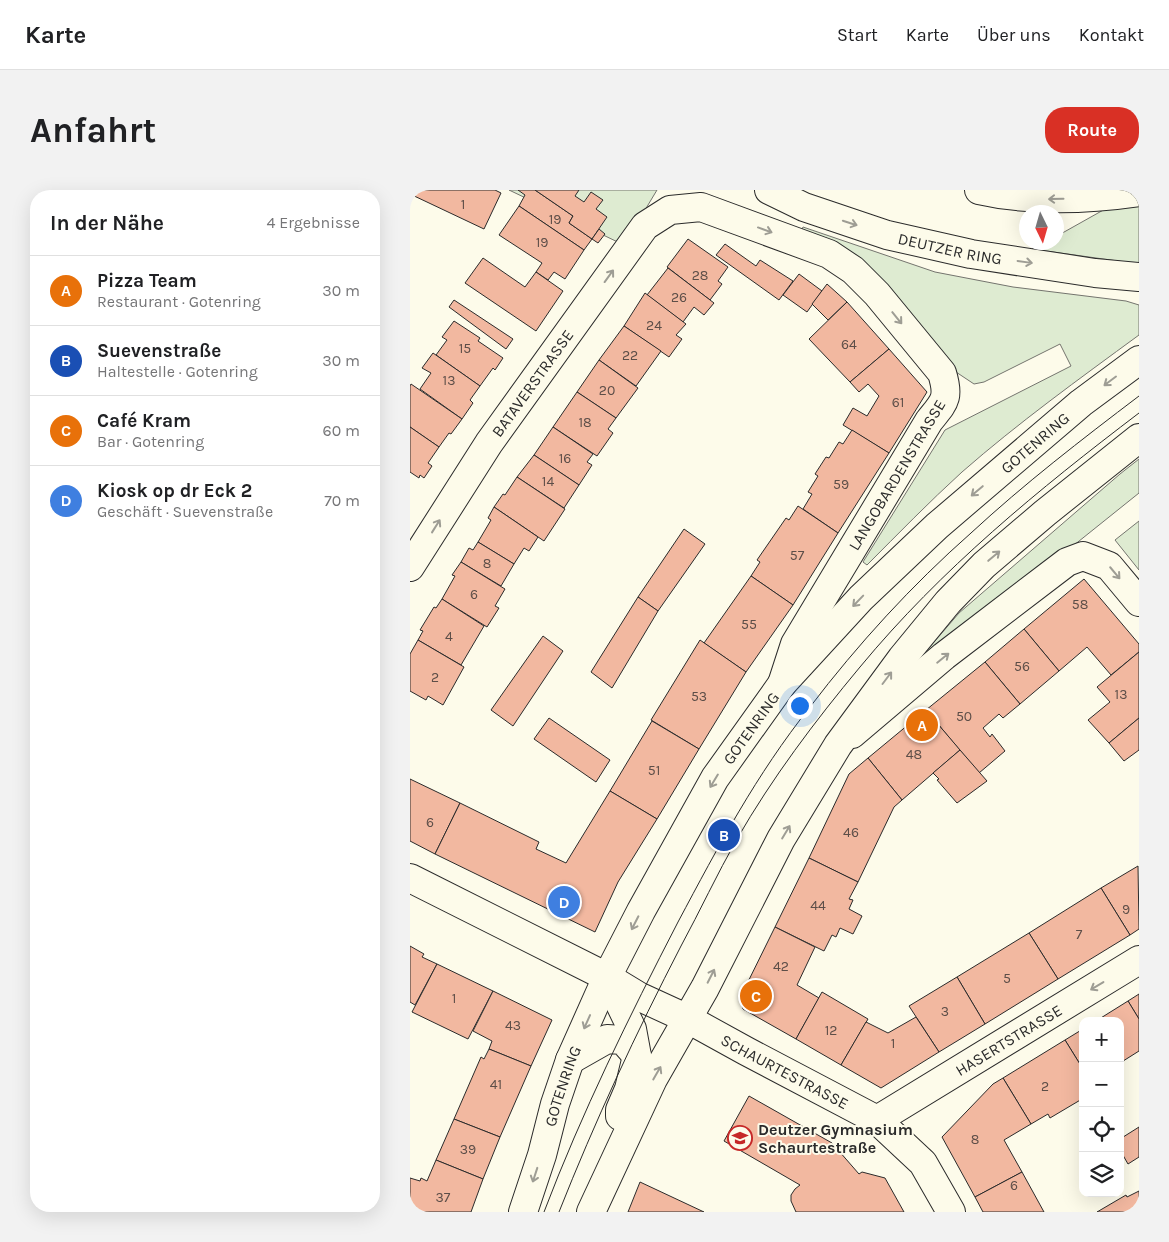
<!DOCTYPE html>
<html lang="de">
<meta charset="utf-8">
<style>
body{margin:0;font-family:Karla,sans-serif;background:#f2f2f2;color:#202124}
.controls{position:absolute;right:15px;bottom:15px;display:grid;overflow:hidden;border-radius:10px;box-shadow:0 5px 20px #0002}
.controls button{width:45px;height:45px;display:grid;place-items:center;padding:0;border:0;border-bottom:1px solid #e0e0e0;background:#fff;color:#202124;font:25px sans-serif}
.compass{position:absolute;left:609px;top:15px;width:45px;height:45px;border-radius:50%;background:#fff;box-shadow:0 5px 20px #0002;rotate:175deg}
.you{position:absolute;left:389px;top:515px;width:18px;height:18px;margin:-12px;border:4px solid #fff;border-radius:50%;background:#1a73e8;box-shadow:0 0 0 8px #1a73e833}
.badge{display:grid;place-items:center;width:32px;height:32px;border-radius:50%;background:#d93025;color:#fff;font-size:16px;font-weight:700}
.pin{position:absolute;translate:-50% -50%;border:2px solid #fff;box-shadow:0 1px 5px #0006}
.list{margin:0;padding:0;list-style:none}
h2{display:flex;justify-content:space-between;align-items:center;height:65px;margin:0;padding:0 20px;font-size:21px}
h2 small{font-size:16px;font-weight:400;color:#757577}
.list li{display:grid;grid-template-columns:32px 1fr auto;gap:15px;align-items:center;box-sizing:border-box;height:70px;padding:0 20px;border-top:1px solid #e0e0e0}
.list b{display:block;font-size:19px;white-space:nowrap}
.list p{margin:0;font-size:16px;white-space:nowrap;color:#757577}
.list em{font-size:16px;font-style:normal;color:#757577}
.icon{flex:none;width:28px;height:28px;fill:none;stroke:currentColor;stroke-width:2;stroke-linecap:round;stroke-linejoin:round}
.map{position:relative;flex:none;width:729px;height:1022px;overflow:hidden;border-radius:20px}
header{display:flex;align-items:center;gap:30px;box-sizing:border-box;height:70px;padding:0 25px;background:#fff;border-bottom:1px solid #e0e0e0}
header strong{font-size:24px}
nav{display:flex;gap:28px;margin-inline-start:auto;font-size:18px}
.intro{display:flex;align-items:center;justify-content:space-between;box-sizing:border-box;height:120px;padding:0 30px}
h1{margin:0;font-size:35px}
.button{padding:12px 22px;border-radius:20px;background:#d93025;color:#fff;font-size:18px;font-weight:700}
main{display:flex;gap:30px;padding:0 30px}
aside{flex:1;background:#fff;border-radius:20px;box-shadow:0 5px 20px #0002}
.map>svg:first-child{display:block}
</style>
<header>
<strong>Karte</strong>
<nav><a>Start</a><a>Karte</a><a>Über uns</a><a>Kontakt</a></nav>
</header>
<div class="intro"><h1>Anfahrt</h1><a class="button">Route</a></div>
<main>
<aside>
<h2>In der Nähe<small>4 Ergebnisse</small></h2>
<ul class="list">
<li><span class="badge" style="background:#e8710a">A</span><div><b>Pizza Team</b><p>Restaurant · Gotenring</p></div><em>30 m</em></li>
<li><span class="badge" style="background:#1a4fb4">B</span><div><b>Suevenstraße</b><p>Haltestelle · Gotenring</p></div><em>30 m</em></li>
<li><span class="badge" style="background:#e8710a">C</span><div><b>Café Kram</b><p>Bar · Gotenring</p></div><em>60 m</em></li>
<li><span class="badge" style="background:#3f7fe0">D</span><div><b>Kiosk op dr Eck 2</b><p>Geschäft · Suevenstraße</p></div><em>70 m</em></li>
</ul>
</aside>
<div class="map">
<svg width="729" height="1022" viewBox="0 0 729 1022">
<rect width="100%" height="100%" fill="#fdfbea"/>
<g fill="#deebd1" stroke="#74746e">
<path d="M 99,0 L 247,0 L 214,55 Z"/>
<path d="M 729,0 L 729,74 L 622,59 L 634,53 L 646,52 L 647,46 Z"/>
<path d="M 393,37 L 525,82 L 603,97 L 716,111 L 729,115 L 729,145 C 669,189 608,233 552,282 C 519,312 488,344 457,375 L 453,372 L 535,240 L 661,176 L 650,154 L 574,192 L 564,194 L 540,178 L 391,41 Z"/>
<path d="M 729,269 L 729,303 L 507,481 L 513,465 L 549,423 L 710,284 Z"/>
<path d="M 729,331 L 729,380 L 705,350 Z"/>
</g>
<g fill="#f2b8a0" stroke="#2b2b2b">
<path d="M 0,0 L 85,0 L 91,3 L 74,39 L 0,4 Z"/>
<path d="M 108,0 L 125,0 L 163,26 L 159,33 L 182,49 L 174,60 L 109,16 L 115,5 Z"/>
<path d="M 125,0 L 169,0 L 165,6 L 174,12 L 181,2 L 193,10 L 186,19 L 197,27 L 182,49 L 159,33 L 163,26 Z"/>
<path d="M 109,16 L 174,60 L 155,89 L 144,82 L 138,90 L 126,82 L 132,73 L 89,45 Z"/>
<path d="M 189,39 L 195,44 L 188,53 L 182,49 Z"/>
<path d="M 278,49 L 318,77 L 308,91 L 312,94 L 300,110 L 257,77 Z"/>
<path d="M 315,54 L 346,76 L 350,70 L 383,91 L 369,110 L 306,65 Z"/>
<path d="M 73,68 L 115,97 L 126,82 L 153,101 L 126,141 L 55,93 Z"/>
<path d="M 258,78 L 304,113 L 294,125 L 284,117 L 273,132 L 237,105 Z"/>
<path d="M 389,84 L 412,101 L 397,122 L 373,105 Z"/>
<path d="M 417,94 L 437,112 L 418,130 L 402,114 Z"/>
<path d="M 235,103 L 276,134 L 266,145 L 272,149 L 259,167 L 214,136 Z"/>
<path d="M 44,110 L 103,149 L 96,159 L 39,117 Z"/>
<path d="M 437,112 L 479,159 L 440,192 L 399,149 Z"/>
<path d="M 44,131 L 70,148 L 68,151 L 93,168 L 85,180 L 83,178 L 70,196 L 26,165 L 37,150 L 32,147 Z"/>
<path d="M 214,136 L 251,161 L 226,196 L 189,170 Z"/>
<path d="M 479,159 L 517,202 L 479,263 L 433,235 L 443,218 L 457,226 L 469,206 L 458,194 L 449,202 L 440,192 Z"/>
<path d="M 23,163 L 70,196 L 60,210 L 63,213 L 52,229 L 10,199 L 21,183 L 12,178 Z"/>
<path d="M 189,170 L 228,198 L 206,228 L 167,202 Z"/>
<path d="M 1,194 L 52,229 L 41,244 L 39,243 L 29,257 L 0,237 L 0,196 Z"/>
<path d="M 167,202 L 206,228 L 198,239 L 203,243 L 187,266 L 143,237 Z"/>
<path d="M 0,237 L 29,257 L 18,273 L 22,276 L 14,288 L 10,285 L 9,288 L 0,282 Z"/>
<path d="M 143,237 L 183,264 L 177,272 L 182,275 L 169,295 L 124,265 Z"/>
<path d="M 442,240 L 479,263 L 428,343 L 393,319 L 402,304 L 398,302 L 408,286 L 405,284 L 416,267 L 419,268 L 429,252 L 433,254 Z"/>
<path d="M 124,265 L 169,295 L 154,318 L 107,287 Z"/>
<path d="M 107,287 L 155,319 L 134,351 L 84,317 L 93,304 L 95,305 Z"/>
<path d="M 388,316 L 428,343 L 383,415 L 341,386 L 350,372 L 347,370 L 376,328 L 379,330 Z"/>
<path d="M 84,317 L 128,347 L 119,361 L 114,358 L 104,374 L 68,352 L 81,330 L 78,328 Z"/>
<path d="M 274,339 L 295,354 L 248,421 L 228,407 Z"/>
<path d="M 68,352 L 104,374 L 91,396 L 51,372 L 59,358 L 63,360 Z"/>
<path d="M 51,372 L 95,399 L 85,416 L 89,418 L 77,437 L 32,409 L 45,386 L 42,385 Z"/>
<path d="M 341,386 L 383,415 L 336,482 L 294,453 Z"/>
<path d="M 674,389 L 729,454 L 729,462 L 701,485 L 677,457 L 649,481 L 614,439 Z"/>
<path d="M 228,407 L 248,421 L 202,498 L 181,482 Z"/>
<path d="M 32,409 L 74,436 L 51,475 L 8,450 L 13,441 L 10,440 L 24,417 L 26,418 Z"/>
<path d="M 614,439 L 649,481 L 610,514 L 575,472 Z"/>
<path d="M 133,446 L 153,461 L 103,536 L 81,520 Z"/>
<path d="M 8,450 L 54,477 L 33,515 L 18,506 L 16,510 L 0,501 L 0,464 Z"/>
<path d="M 290,450 L 336,482 L 289,559 L 241,530 Z"/>
<path d="M 729,462 L 729,528 L 699,553 L 678,530 L 700,512 L 687,497 Z"/>
<path d="M 575,472 L 610,514 L 593,528 L 589,524 L 573,538 L 580,547 L 582,544 L 595,561 L 569,583 L 516,520 Z"/>
<path d="M 516,520 L 550,560 L 492,610 L 458,568 Z"/>
<path d="M 139,528 L 200,570 L 186,592 L 124,549 Z"/>
<path d="M 729,528 L 729,560 L 714,571 L 699,553 Z"/>
<path d="M 242,531 L 289,559 L 247,629 L 200,601 Z"/>
<path d="M 550,560 L 577,591 L 547,613 L 527,590 L 529,589 L 523,583 Z"/>
<path d="M 458,568 L 492,610 L 484,617 L 448,692 L 399,668 L 439,584 Z"/>
<path d="M 0,589 L 50,613 L 25,664 L 0,651 Z"/>
<path d="M 200,601 L 247,629 L 208,692 L 185,742 L 25,664 L 50,613 L 129,652 L 126,659 L 156,673 Z"/>
<path d="M 399,668 L 448,692 L 439,709 L 443,710 L 439,719 L 452,726 L 443,744 L 430,738 L 426,747 L 422,745 L 414,761 L 365,737 Z"/>
<path d="M 728,676 L 729,739 L 720,745 L 691,698 Z"/>
<path d="M 691,698 L 720,745 L 648,789 L 619,743 Z"/>
<path d="M 365,737 L 405,757 L 387,795 L 409,808 L 386,849 L 333,819 L 330,808 Z"/>
<path d="M 619,743 L 648,789 L 575,834 L 547,787 Z"/>
<path d="M 0,756 L 14,764 L 12,767 L 27,774 L 5,815 L 0,812 Z"/>
<path d="M 27,774 L 83,801 L 58,849 L 2,822 Z"/>
<path d="M 547,787 L 575,834 L 529,862 L 499,816 Z"/>
<path d="M 83,801 L 142,830 L 121,876 L 79,859 L 82,851 L 63,841 Z"/>
<path d="M 412,802 L 458,829 L 431,875 L 386,849 Z"/>
<path d="M 729,804 L 729,829 L 718,811 Z"/>
<path d="M 718,811 L 729,829 L 729,861 L 710,873 L 710,831 L 686,831 Z"/>
<path d="M 506,827 L 529,862 L 471,898 L 431,875 L 456,832 L 478,843 Z"/>
<path d="M 673,839 L 673,879 L 655,850 Z"/>
<path d="M 655,850 L 673,879 L 673,903 L 670,905 L 672,909 L 640,928 L 638,924 L 621,934 L 593,888 Z"/>
<path d="M 79,859 L 121,876 L 90,947 L 44,929 L 71,867 L 74,869 Z"/>
<path d="M 593,888 L 621,934 L 594,950 L 612,982 L 565,1007 L 532,947 L 583,894 Z"/>
<path d="M 339,906 L 422,953 L 449,984 L 452,982 L 475,988 L 494,1022 L 386,1022 L 381,1011 L 381,1005 L 385,999 L 390,995 L 314,951 Z"/>
<path d="M 44,929 L 90,947 L 73,989 L 26,970 Z"/>
<path d="M 729,937 L 729,967 L 718,974 L 710,960 L 710,949 Z"/>
<path d="M 26,970 L 73,989 L 61,1022 L 0,1022 L 0,988 L 10,991 L 11,988 L 17,991 Z"/>
<path d="M 612,982 L 634,1022 L 573,1022 L 565,1007 Z"/>
<path d="M 230,992 L 294,1022 L 218,1022 Z"/>
<path d="M 729,1001 L 729,1022 L 687,1022 L 716,1005 L 717,1007 Z"/>
</g>
<g fill="none" stroke-linecap="round" stroke-linejoin="round">
<defs>
<g id="minor">
<path id="s1" d="M 0,377 L 79,253 L 235,36 L 260,20 L 291,17 L 419,64 L 443,80 L 467,104 L 532,183 C 540,209 534,212 519,231 L 385,454 L 372,494"/>
<path d="M 442,544 L 534,466 L 657,372 L 673,366 L 699,376 L 729,412"/>
<path id="s2" d="M 0,688 L 197,787 L 230,807 L 278,829 L 336,861 L 467,930 L 513,973 L 541,1022"/>
<path id="s3" d="M 467,930 L 729,770"/>
</g>
<g id="secondary">
<path d="M 197,787 L 222,839 L 227,866 L 219,899 L 210,920 L 210,926"/>
<path d="M 160,870 L 197,849 L 213,850 L 227,866"/>
<path id="s4" d="M 113,1022 L 132,965 L 145,914 L 160,870 L 197,787 L 231,721 L 305,588 L 372,494 L 451,408 L 527,336 L 671,213 L 729,170"/>
<path d="M 181,1022 L 243,889 L 295,798 L 371,649 L 428,555 L 492,468 L 538,412 L 574,375 L 635,323 L 729,248"/>
</g>
<path id="primary" d="M 569,0 C 622,12 675,10 729,2"/>
<g id="trunk">
<path id="s5" d="M 359,0 L 394,17 L 477,45 L 561,64 L 685,83 L 729,87"/>
</g>
</defs>
<use href="#minor" stroke="#2b2b2b" stroke-width="30"/>
<use href="#secondary" stroke="#2b2b2b" stroke-width="30"/>
<use href="#primary" stroke="#2b2b2b" stroke-width="30"/>
<use href="#trunk" stroke="#2b2b2b" stroke-width="30"/>
<use href="#minor" stroke="#fdfbea" stroke-width="28"/>
<use href="#secondary" stroke="#fdfbea" stroke-width="28"/>
<use href="#primary" stroke="#fdfbea" stroke-width="28"/>
<use href="#trunk" stroke="#fdfbea" stroke-width="28"/>
<g stroke="#2b2b2b" stroke-width="1">
<path d="M 134,1022 C 172,922 219,827 268,732 C 309,655 346,585 400,517 C 448,454 502,395 561,343 C 614,294 671,250 729,206"/>
<path d="M 149,1022 C 185,931 226,843 271,756 C 290,721 307,684 327,649 C 362,588 405,531 450,477 C 531,379 629,299 729,223"/>
</g>
</g>
<defs><path id="oneway-shaft" d="M-6 0H5M1.5-3L5.5 0L1.5 3" fill="none" stroke-width="1.6" stroke-linecap="round" stroke-linejoin="round" transform="scale(1.25)"/></defs>
<g stroke="#9e9d94">
<use href="#oneway-shaft" transform="translate(646 9) rotate(179)"/>
<use href="#oneway-shaft" transform="translate(440 33) rotate(18)"/>
<use href="#oneway-shaft" transform="translate(355 40) rotate(20)"/>
<use href="#oneway-shaft" transform="translate(615 72) rotate(8)"/>
<use href="#oneway-shaft" transform="translate(199 86) rotate(-54)"/>
<use href="#oneway-shaft" transform="translate(487 128) rotate(51)"/>
<use href="#oneway-shaft" transform="translate(700 191) rotate(143)"/>
<use href="#oneway-shaft" transform="translate(567 301) rotate(140)"/>
<use href="#oneway-shaft" transform="translate(26 336) rotate(-58)"/>
<use href="#oneway-shaft" transform="translate(584 366) rotate(-40)"/>
<use href="#oneway-shaft" transform="translate(705 383) rotate(50)"/>
<use href="#oneway-shaft" transform="translate(448 411) rotate(134)"/>
<use href="#oneway-shaft" transform="translate(533 468) rotate(-39)"/>
<use href="#oneway-shaft" transform="translate(477 488) rotate(-53)"/>
<use href="#oneway-shaft" transform="translate(304 591) rotate(121)"/>
<use href="#oneway-shaft" transform="translate(376 642) rotate(-59)"/>
<use href="#oneway-shaft" transform="translate(225 733) rotate(117)"/>
<use href="#oneway-shaft" transform="translate(301 786) rotate(-63)"/>
<use href="#oneway-shaft" transform="translate(687 796) rotate(149)"/>
<use href="#oneway-shaft" transform="translate(177 832) rotate(114)"/>
<use href="#oneway-shaft" transform="translate(247 883) rotate(-60)"/>
<use href="#oneway-shaft" transform="translate(125 985) rotate(108)"/>
</g>
<defs>
<symbol id="school-ring" viewBox="-11 -11 22 22"><circle r="9.5" fill="#fdfbea" stroke="#c62828" stroke-width="1.5"/><path d="M0-5L7-2L0 1L-7-2ZM-4 1L0 2.5L4 1V4Q0 6-4 4Z" fill="#c62828"/></symbol>
</defs>
<g fill-rule="evenodd">
<use href="#school-ring" x="316" y="934" width="28" height="28"/>
</g>
<g text-anchor="middle" dominant-baseline="central" stroke-width="4" stroke-linejoin="round" paint-order="stroke">
<g font-size="14" fill="#5d4e48">
<text x="53" y="14">1</text>
<text x="145" y="29">19</text>
<text x="132" y="52">19</text>
<text x="290" y="85">28</text>
<text x="269" y="107">26</text>
<text x="244" y="135">24</text>
<text x="439" y="154">64</text>
<text x="55" y="158">15</text>
<text x="220" y="165">22</text>
<text x="39" y="190">13</text>
<text x="197" y="200">20</text>
<text x="488" y="212">61</text>
<text x="175" y="232">18</text>
<text x="155" y="268">16</text>
<text x="138" y="291">14</text>
<text x="431" y="294">59</text>
<text x="387" y="365">57</text>
<text x="77" y="373">8</text>
<text x="64" y="404">6</text>
<text x="670" y="414">58</text>
<text x="339" y="434">55</text>
<text x="39" y="446">4</text>
<text x="612" y="476">56</text>
<text x="25" y="487">2</text>
<text x="711" y="504">13</text>
<text x="289" y="506">53</text>
<text x="554" y="526">50</text>
<text x="504" y="564">48</text>
<text x="244" y="580">51</text>
<text x="20" y="632">6</text>
<text x="441" y="642">46</text>
<text x="408" y="715">44</text>
<text x="716" y="719">9</text>
<text x="669" y="744">7</text>
<text x="371" y="776">42</text>
<text x="597" y="788">5</text>
<text x="44" y="808">1</text>
<text x="535" y="821">3</text>
<text x="103" y="835">43</text>
<text x="421" y="840">12</text>
<text x="483" y="853">1</text>
<text x="86" y="894">41</text>
<text x="635" y="896">2</text>
<text x="565" y="949">8</text>
<text x="58" y="959">39</text>
<text x="604" y="995">6</text>
<text x="33" y="1007">37</text>
</g>
<g font-size="16" fill="#2b2b2b" stroke="#fdfbea">
<text stroke="none"><textPath href="#s5" startOffset="191">DEUTZER RING</textPath></text>
<text stroke="none"><textPath href="#s1" startOffset="221">BATAVERSTRASSE</textPath></text>
<text stroke="none"><textPath href="#s4" startOffset="942">GOTENRING</textPath></text>
<text transform="translate(487 285) rotate(-59)">LANGOBARDENSTRASSE</text>
<text stroke="none"><textPath href="#s4" startOffset="538">GOTENRING</textPath></text>
<text stroke="none"><textPath href="#s3" startOffset="154">HASERTSTRASSE</textPath></text>
<text stroke="none"><textPath href="#s2" startOffset="422">SCHAURTESTRASSE</textPath></text>
<text stroke="none"><textPath href="#s4" startOffset="132">GOTENRING</textPath></text>
</g>
<g font-size="16" font-weight="bold" fill="#2b2b2b" stroke="#fdfbea" text-anchor="start">
<text x="348" y="939">Deutzer Gymnasium<tspan x="348" dy="18">Schaurtestraße</tspan></text>
</g>
</g>
</svg>
<div class="controls">
<button>+</button>
<button>−</button>
<button><svg class="icon" aria-label="locate" viewBox="0 0 24 24"><circle cx="12" cy="12" r="6"/><path d="M12 2v4M12 18v4M2 12h4M18 12h4"/></svg></button>
<button><svg class="icon" aria-label="layers" viewBox="0 0 24 24"><path d="M12 4l9 5-9 5-9-5zM3 14l9 5 9-5"/></svg></button>
</div>
<svg class="compass" viewBox="-18 -18 36 36"><path d="M0-13l5 13h-10z" fill="#e53935"/><path d="M0 13l5-13h-10z" fill="#757577"/></svg>
<div class="you"></div>
<div class="pin badge" style="left:512px;top:535px;background:#e8710a">A</div>
<div class="pin badge" style="left:314px;top:645px;background:#1a4fb4">B</div>
<div class="pin badge" style="left:346px;top:806px;background:#e8710a">C</div>
<div class="pin badge" style="left:154px;top:712px;background:#3f7fe0">D</div>
</div>
</main>
